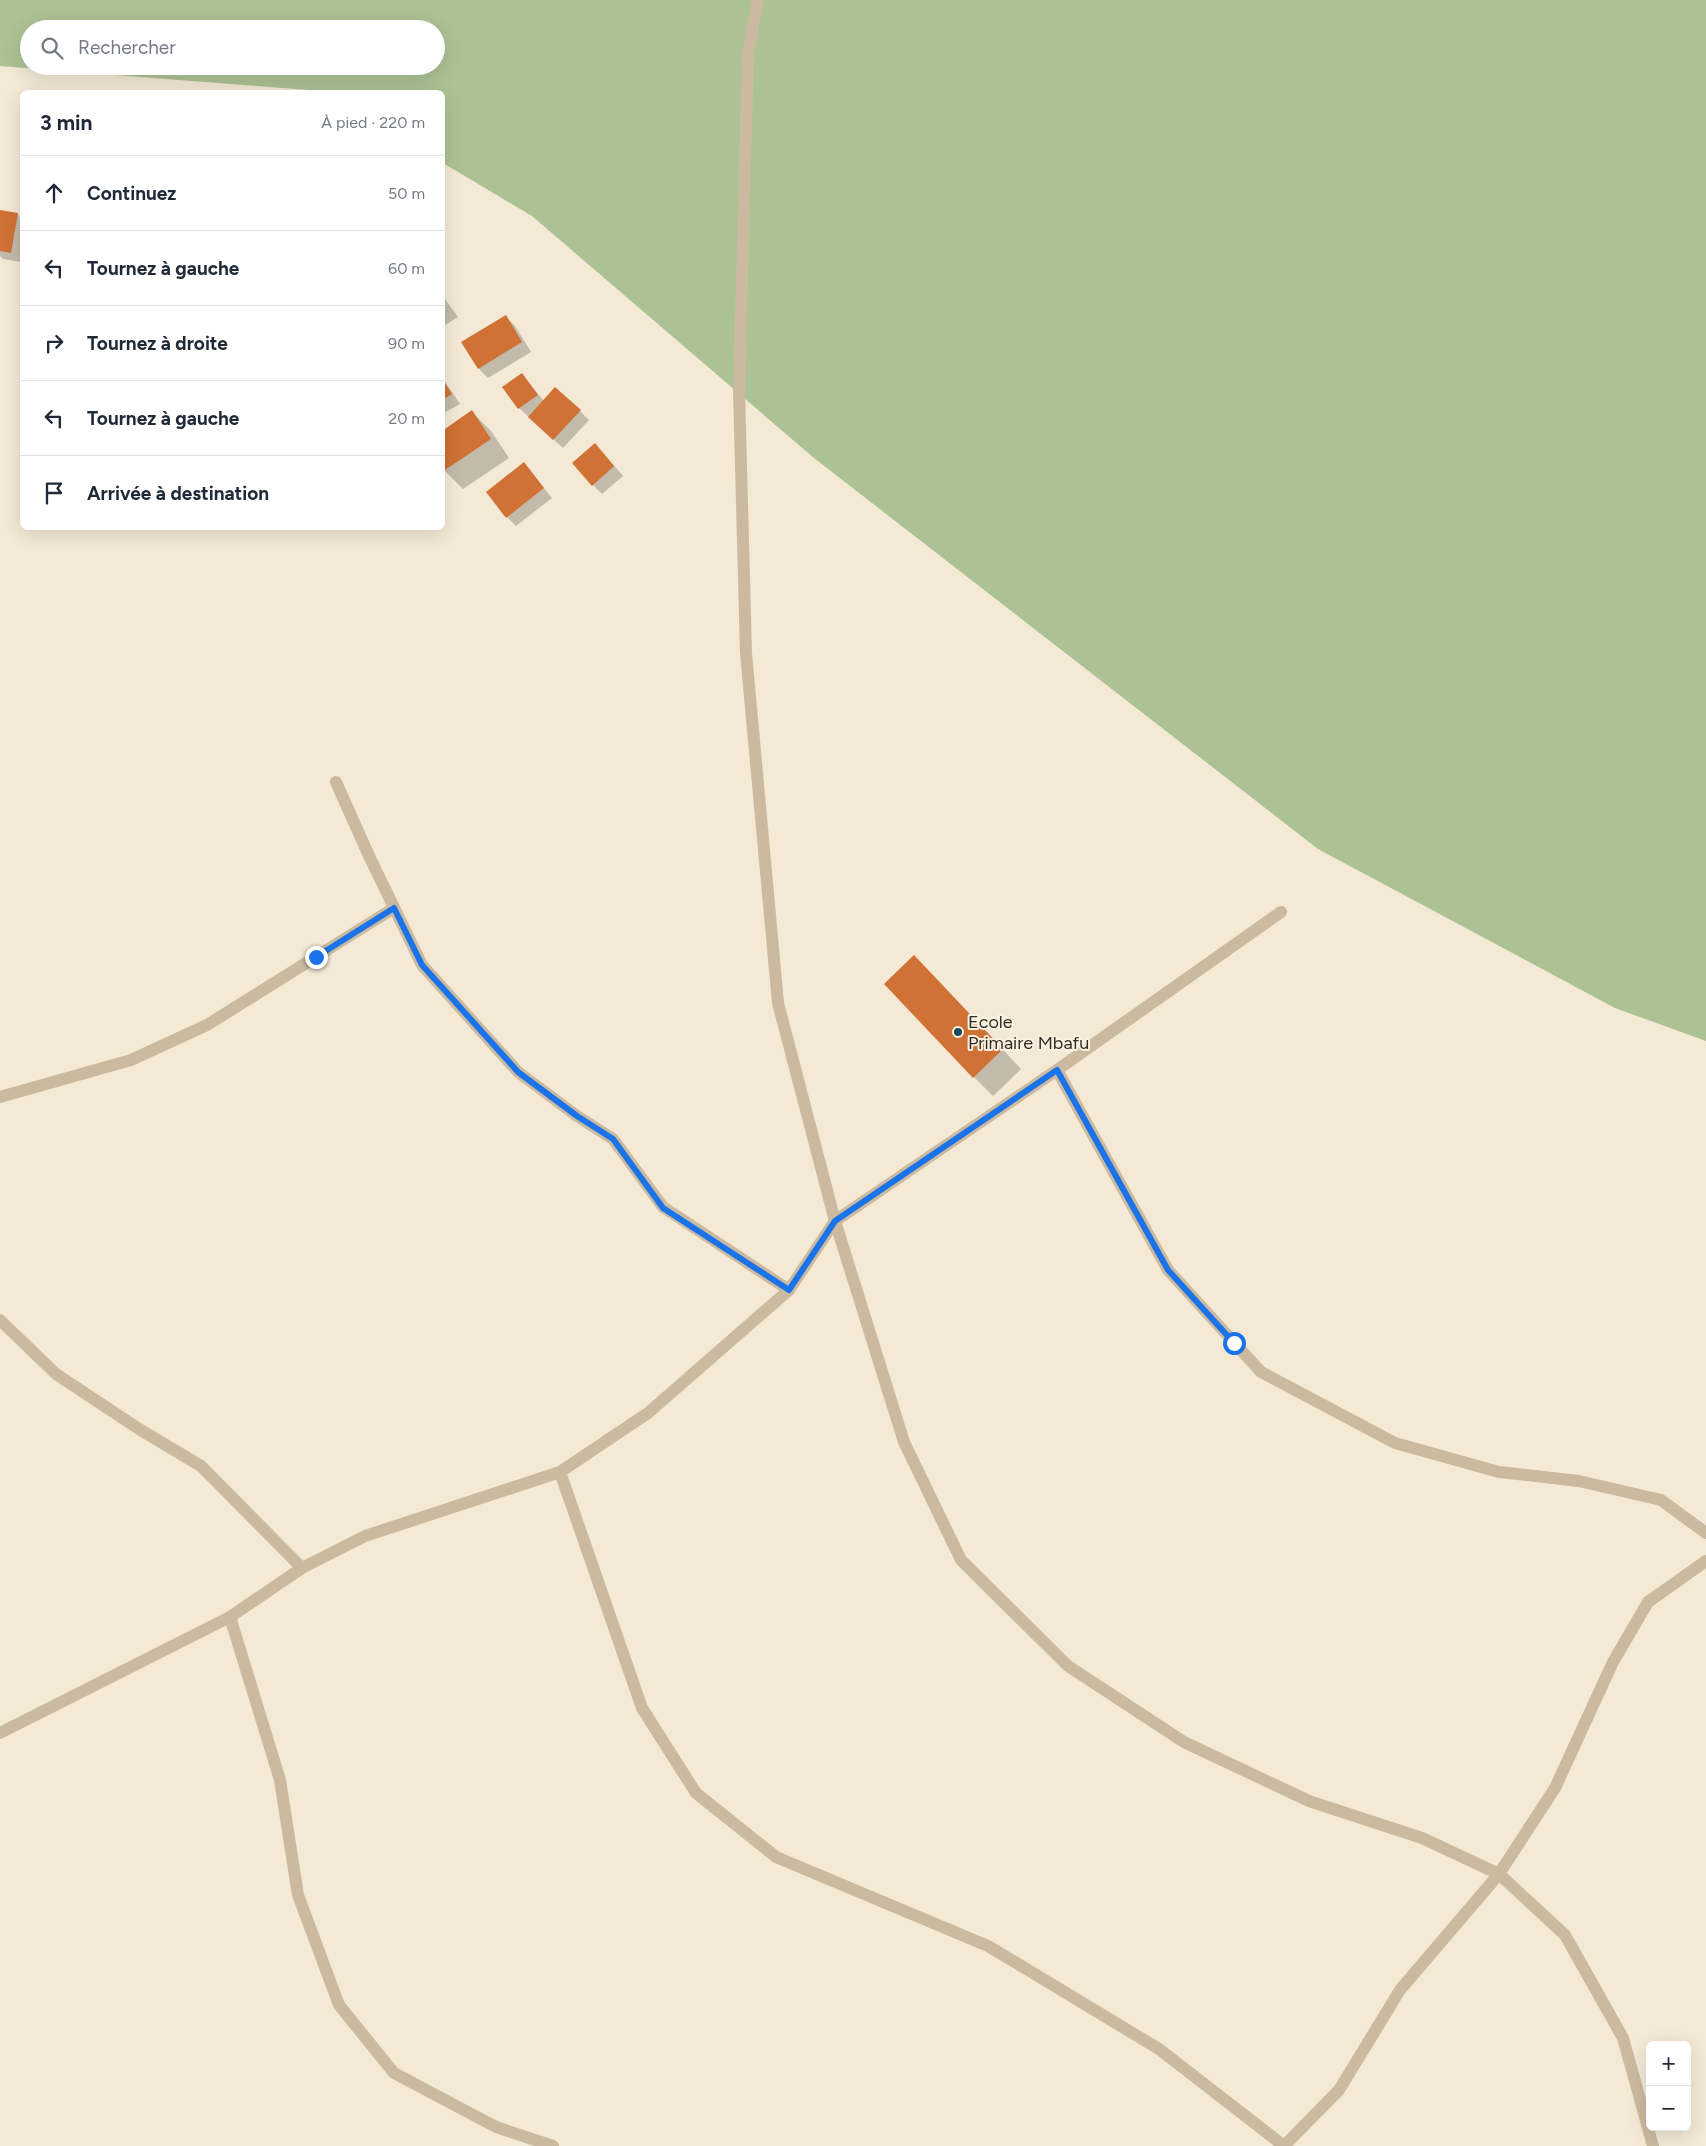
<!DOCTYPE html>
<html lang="fr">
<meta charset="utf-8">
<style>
body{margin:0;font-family:Figtree,sans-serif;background:#f6f6f7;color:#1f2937}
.controls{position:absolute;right:15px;bottom:15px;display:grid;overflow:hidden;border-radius:8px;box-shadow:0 5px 20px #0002}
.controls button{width:45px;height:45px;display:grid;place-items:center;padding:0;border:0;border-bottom:1px solid #e0e1e3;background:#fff;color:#1f2937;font:25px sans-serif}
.stop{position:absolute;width:15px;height:15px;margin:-11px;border:4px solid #1a73e8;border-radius:50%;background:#fff}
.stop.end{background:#1a73e8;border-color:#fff;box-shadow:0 1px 5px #0008}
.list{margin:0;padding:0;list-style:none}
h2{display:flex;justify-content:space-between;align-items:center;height:65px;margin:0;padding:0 20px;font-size:21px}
h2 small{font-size:16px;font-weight:400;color:#747a83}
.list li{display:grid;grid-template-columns:32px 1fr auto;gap:15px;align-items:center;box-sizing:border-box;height:75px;padding:0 20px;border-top:1px solid #e0e1e3}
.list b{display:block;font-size:19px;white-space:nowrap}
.list em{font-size:16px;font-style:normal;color:#747a83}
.icon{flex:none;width:28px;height:28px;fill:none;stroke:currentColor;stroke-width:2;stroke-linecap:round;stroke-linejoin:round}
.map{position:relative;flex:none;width:1706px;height:2146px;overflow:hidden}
.search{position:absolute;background:#fff;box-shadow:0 5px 20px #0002;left:20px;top:20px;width:425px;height:55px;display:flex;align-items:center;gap:12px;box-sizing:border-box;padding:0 18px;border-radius:28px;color:#747a83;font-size:19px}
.panel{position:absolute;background:#fff;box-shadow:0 5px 20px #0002;left:20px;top:90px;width:425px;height:440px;border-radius:8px}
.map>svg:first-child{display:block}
</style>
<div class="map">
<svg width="1706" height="2146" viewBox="0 0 1706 2146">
<rect width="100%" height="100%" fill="#f3e9d5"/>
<path fill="#acc294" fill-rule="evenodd" d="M 0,0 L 1706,0 L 1706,1041 L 1615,1008 L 1318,849 L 814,458 L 532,216 L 443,163 L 442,92 L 326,92 L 322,91 L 0,66 ZM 29,29 L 436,29 L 436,66 L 29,66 Z"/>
<g fill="#0003">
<path d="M 0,213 L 17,214 L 22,219 L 22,248 L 20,262 L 3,259 L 0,256 Z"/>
<path d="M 442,295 L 458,317 L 442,327 Z"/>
<path d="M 506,317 L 515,326 L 531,352 L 488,378 L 479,369 L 463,343 Z"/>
<path d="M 522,374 L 544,401 L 580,411 L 589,420 L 563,448 L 519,408 L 504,387 Z"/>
<path d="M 442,377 L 460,404 L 442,414 Z"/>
<path d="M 472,412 L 491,431 L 509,458 L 463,489 L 444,470 Z"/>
<path d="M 604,454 L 623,476 L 602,494 L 593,485 Z"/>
<path d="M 524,464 L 552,498 L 516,526 L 507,517 Z"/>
<path d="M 933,976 L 1021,1069 L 993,1096 L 974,1077 Z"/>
</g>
<g fill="#d07135">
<path d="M 0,210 L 18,213 L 11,253 L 0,251 Z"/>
<path d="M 506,315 L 522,342 L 478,369 L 461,342 Z"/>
<path d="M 522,373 L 538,395 L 518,409 L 502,387 Z"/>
<path d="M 442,379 L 452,394 L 442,400 Z"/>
<path d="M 555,387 L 581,410 L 553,440 L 528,417 Z"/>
<path d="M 472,410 L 491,439 L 442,472 L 442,431 Z"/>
<path d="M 595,443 L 614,466 L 592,486 L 572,463 Z"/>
<path d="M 524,462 L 544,488 L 506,518 L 486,492 Z"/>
<path d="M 914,955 L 1003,1049 L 973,1078 L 884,984 Z"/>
</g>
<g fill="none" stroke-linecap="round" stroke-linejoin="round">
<g stroke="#cbbaa0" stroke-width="12">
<path d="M 758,0 L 748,53 L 739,391 L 746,653 L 778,1003 L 835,1221 L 904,1442 L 961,1560 L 1068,1666 L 1184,1742 L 1309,1801 L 1422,1838 L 1499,1874 L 1565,1935 L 1623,2038 L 1653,2146"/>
<path d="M 336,782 L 370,858 L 422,965 L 518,1072 L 577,1116 L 613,1139 L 663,1207 L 789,1290"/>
<path d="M 1057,1070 L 1168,1270 L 1261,1372 L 1395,1443 L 1499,1472 L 1579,1481 L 1661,1500 L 1706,1533"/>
<path d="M 0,1097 L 131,1060 L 207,1025 L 394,908"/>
<path d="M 0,1320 L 56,1374 L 139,1429 L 201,1466 L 302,1568"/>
<path d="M 560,1472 L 642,1708 L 696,1793 L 776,1857 L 988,1946 L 1159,2049 L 1284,2146"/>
<path d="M 230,1617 L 280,1780 L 298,1895 L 339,2005 L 394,2073 L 496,2127 L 553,2146"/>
<path d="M 0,1733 L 230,1617 L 302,1568 L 365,1536 L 560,1472 L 648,1413 L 789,1290 L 835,1221 L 1057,1070 L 1281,912"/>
<path d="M 1284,2146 L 1339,2090 L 1400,1990 L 1499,1874 L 1555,1788 L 1613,1662 L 1648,1602 L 1706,1561"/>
</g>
</g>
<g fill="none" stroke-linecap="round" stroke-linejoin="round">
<path stroke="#1a73e8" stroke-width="6" d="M 316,957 L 394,908 L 422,965 L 518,1072 L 577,1116 L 613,1139 L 663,1208 L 789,1290 L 835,1221 L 1057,1070 L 1168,1270 L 1234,1343"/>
</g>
<circle fill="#174b59" stroke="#faf2e1" stroke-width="2" cx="958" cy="1032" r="5"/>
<g text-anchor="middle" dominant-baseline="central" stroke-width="4" stroke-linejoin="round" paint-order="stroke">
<g font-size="18" fill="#342c24" stroke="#faf2e1" text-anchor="start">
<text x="968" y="1022">Ecole<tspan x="968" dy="21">Primaire Mbafu</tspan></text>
</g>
</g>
</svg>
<div class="controls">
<button>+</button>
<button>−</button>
</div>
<div class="stop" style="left:1234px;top:1343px"></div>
<div class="stop end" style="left:316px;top:957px"></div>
<div class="search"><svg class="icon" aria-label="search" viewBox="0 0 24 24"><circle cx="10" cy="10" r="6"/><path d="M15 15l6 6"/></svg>Rechercher</div>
<section class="panel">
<h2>3 min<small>À pied · 220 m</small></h2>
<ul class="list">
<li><svg class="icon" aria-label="ahead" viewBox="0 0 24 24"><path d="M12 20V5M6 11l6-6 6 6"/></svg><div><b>Continuez</b></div><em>50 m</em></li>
<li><svg class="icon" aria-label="left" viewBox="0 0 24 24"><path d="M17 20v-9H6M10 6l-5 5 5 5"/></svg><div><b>Tournez à gauche</b></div><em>60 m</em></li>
<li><svg class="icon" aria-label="right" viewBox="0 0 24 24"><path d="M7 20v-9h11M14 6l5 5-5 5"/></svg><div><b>Tournez à droite</b></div><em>90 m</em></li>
<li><svg class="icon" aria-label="left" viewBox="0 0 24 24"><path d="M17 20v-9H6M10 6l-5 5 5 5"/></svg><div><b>Tournez à gauche</b></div><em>20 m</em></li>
<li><svg class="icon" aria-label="arrive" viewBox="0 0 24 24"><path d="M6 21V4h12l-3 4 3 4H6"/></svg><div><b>Arrivée à destination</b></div></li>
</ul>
</section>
</div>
